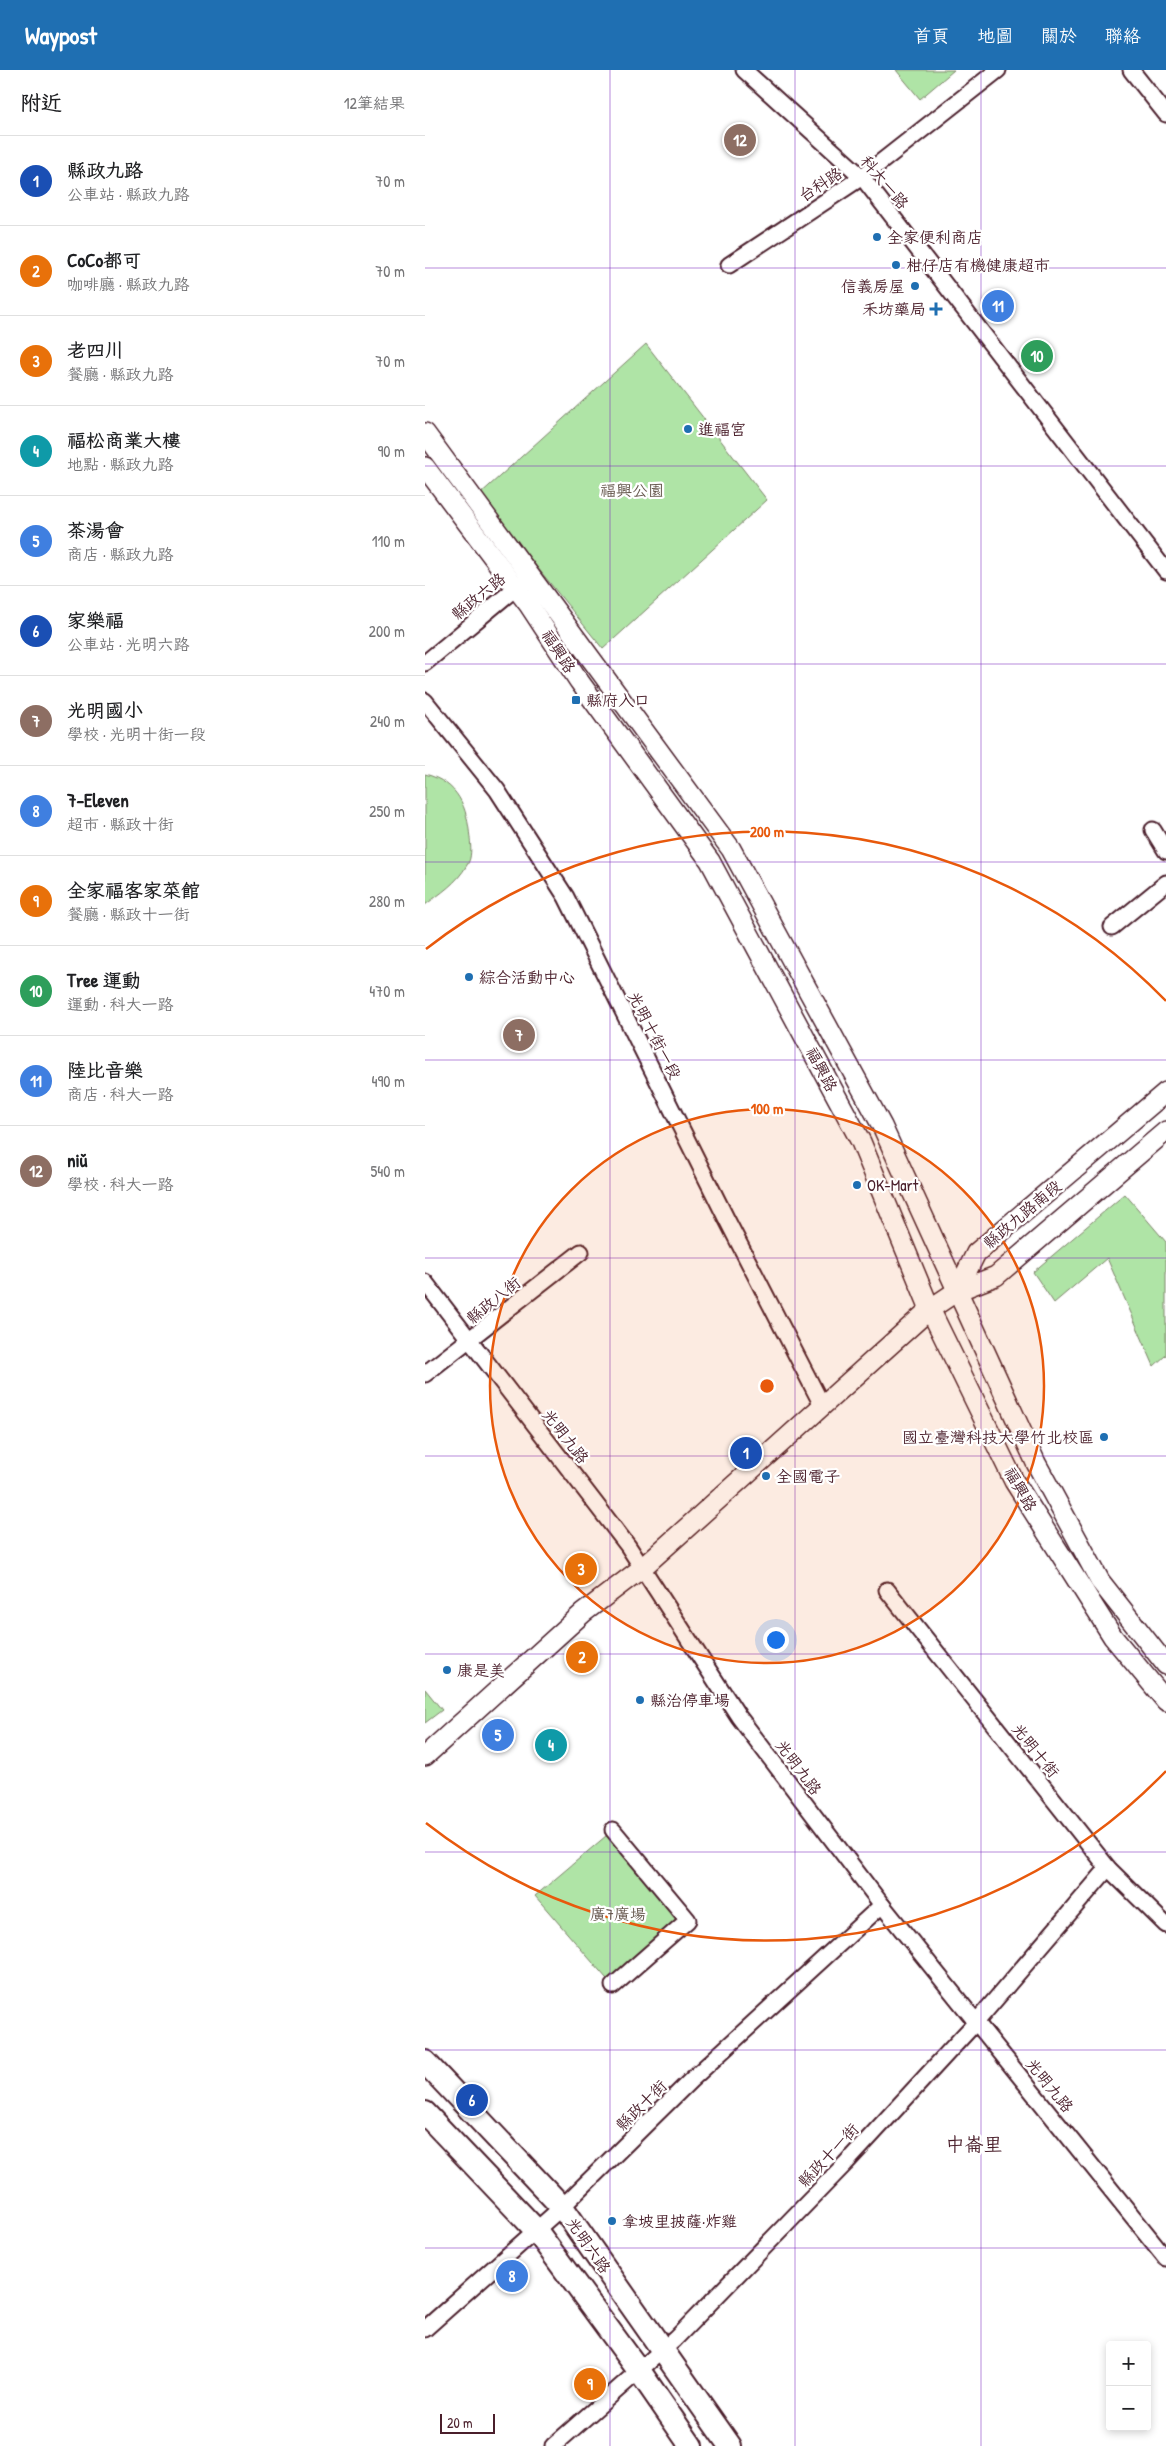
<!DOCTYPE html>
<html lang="zh-TW">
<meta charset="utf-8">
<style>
body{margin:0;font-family:"Patrick Hand","LXGW WenKai TC",sans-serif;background:#f2f2f2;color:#202124}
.controls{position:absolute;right:15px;bottom:15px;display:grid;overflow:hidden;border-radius:5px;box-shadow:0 2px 8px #0003}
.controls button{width:45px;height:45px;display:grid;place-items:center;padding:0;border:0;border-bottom:1px solid #e0e0e0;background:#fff;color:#202124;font:25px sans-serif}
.scale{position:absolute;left:15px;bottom:12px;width:55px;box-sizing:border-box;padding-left:5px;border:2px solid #4a1f2b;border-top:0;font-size:14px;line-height:18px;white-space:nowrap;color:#4a1f2b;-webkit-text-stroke:4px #fff;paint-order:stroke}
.you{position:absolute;left:350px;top:1569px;width:18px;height:18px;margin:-12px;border:4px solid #fff;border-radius:50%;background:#1a73e8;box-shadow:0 0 0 8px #1a73e833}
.badge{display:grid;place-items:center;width:32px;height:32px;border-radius:50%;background:#1f6fb2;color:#fff;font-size:16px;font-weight:700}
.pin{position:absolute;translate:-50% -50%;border:2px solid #fff;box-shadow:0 1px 5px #0006}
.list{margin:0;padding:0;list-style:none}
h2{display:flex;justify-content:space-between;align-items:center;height:65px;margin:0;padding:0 20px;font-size:21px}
h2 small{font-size:16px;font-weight:400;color:#757577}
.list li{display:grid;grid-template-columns:32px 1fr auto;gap:15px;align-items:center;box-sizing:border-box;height:90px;padding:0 20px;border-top:1px solid #e0e0e0}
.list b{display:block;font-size:19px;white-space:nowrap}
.list p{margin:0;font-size:16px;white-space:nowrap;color:#757577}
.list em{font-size:16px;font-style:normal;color:#757577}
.map{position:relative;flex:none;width:741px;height:2376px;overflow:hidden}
header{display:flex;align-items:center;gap:30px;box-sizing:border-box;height:70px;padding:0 25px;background:#1f6fb2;color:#fff}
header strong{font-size:24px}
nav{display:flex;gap:28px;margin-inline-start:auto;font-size:18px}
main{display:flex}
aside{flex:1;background:#fff}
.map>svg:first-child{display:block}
</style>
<header>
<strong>Waypost</strong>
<nav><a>首頁</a><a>地圖</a><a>關於</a><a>聯絡</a></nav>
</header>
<main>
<aside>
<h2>附近<small>12筆結果</small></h2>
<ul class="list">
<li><span class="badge" style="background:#1a4fb4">1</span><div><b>縣政九路</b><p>公車站 · 縣政九路</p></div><em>70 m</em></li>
<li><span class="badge" style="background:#e8710a">2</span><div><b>CoCo都可</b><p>咖啡廳 · 縣政九路</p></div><em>70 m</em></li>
<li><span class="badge" style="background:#e8710a">3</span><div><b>老四川</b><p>餐廳 · 縣政九路</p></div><em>70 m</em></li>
<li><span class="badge" style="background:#0f9aa8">4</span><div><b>福松商業大樓</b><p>地點 · 縣政九路</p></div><em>90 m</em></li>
<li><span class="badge" style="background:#3f7fe0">5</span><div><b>茶湯會</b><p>商店 · 縣政九路</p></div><em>110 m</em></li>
<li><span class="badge" style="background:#1a4fb4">6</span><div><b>家樂福</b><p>公車站 · 光明六路</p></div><em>200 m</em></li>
<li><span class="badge" style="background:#8d6e63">7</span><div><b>光明國小</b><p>學校 · 光明十街一段</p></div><em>240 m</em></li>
<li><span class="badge" style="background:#3f7fe0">8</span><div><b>7-Eleven</b><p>超市 · 縣政十街</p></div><em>250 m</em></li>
<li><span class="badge" style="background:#e8710a">9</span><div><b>全家福客家菜館</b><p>餐廳 · 縣政十一街</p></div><em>280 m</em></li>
<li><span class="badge" style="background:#2e9e5b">10</span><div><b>Tree 運動</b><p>運動 · 科大一路</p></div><em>470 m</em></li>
<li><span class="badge" style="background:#3f7fe0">11</span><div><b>陸比音樂</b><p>商店 · 科大一路</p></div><em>490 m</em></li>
<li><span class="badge" style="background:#8d6e63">12</span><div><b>niǔ</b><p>學校 · 科大一路</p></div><em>540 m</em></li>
</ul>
</aside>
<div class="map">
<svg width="741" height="2376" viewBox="0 0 741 2376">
<rect width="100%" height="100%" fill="#fff"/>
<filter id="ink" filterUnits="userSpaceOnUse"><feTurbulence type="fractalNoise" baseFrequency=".02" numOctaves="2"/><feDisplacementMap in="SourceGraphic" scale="10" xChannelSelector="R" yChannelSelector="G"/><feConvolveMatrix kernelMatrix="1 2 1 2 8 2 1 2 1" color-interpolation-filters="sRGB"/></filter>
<g filter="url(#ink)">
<g fill="#afe4a6" stroke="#7c8268">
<path d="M 471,0 L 529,0 L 495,29 Z"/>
<path d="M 221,274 L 342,430 L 178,579 L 54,425 Z"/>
<path d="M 0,704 C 34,713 42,737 45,768 C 46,777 47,788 42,795 C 32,813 16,823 0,835 Z"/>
<path d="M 700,1124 L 741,1172 L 741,1285 L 729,1296 L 682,1188 L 629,1233 L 608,1202 Z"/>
<path d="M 0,1619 L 17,1640 L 0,1653 Z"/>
<path d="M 188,1760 L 263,1850 L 188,1916 L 110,1826 Z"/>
</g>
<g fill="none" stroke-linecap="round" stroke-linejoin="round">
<defs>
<g id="minor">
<path d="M 319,0 L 437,107 L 741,501"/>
<path d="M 706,0 L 741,44"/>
<path d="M 304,195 L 437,107 L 573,0"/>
<path d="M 0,593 L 99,511"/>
<path d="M 0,631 L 72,720 L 141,827 L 301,1148 L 397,1335"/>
<path d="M 728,760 L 741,781"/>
<path d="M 687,857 L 741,813"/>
<path d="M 0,1212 L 203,1476 L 314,1647 L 457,1835 L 741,2188"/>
<path d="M 0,1304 L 156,1182"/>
<path d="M 462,1520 L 683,1798 L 741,1855"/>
<path d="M 188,1760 L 263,1850 L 188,1916"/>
<path d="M 0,2259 L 137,2137 L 266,2010 L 457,1835"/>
<path d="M 128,2376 L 250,2269 L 420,2094 L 552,1951 L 683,1798"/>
</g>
<g id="tertiary">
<path d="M 0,363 L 306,779 L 457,1056 L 611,1393 L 675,1511 L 741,1595"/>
<path d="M 0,397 L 104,535 L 154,611 L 285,791 L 436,1072 L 505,1239 L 589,1411 L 688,1567 L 741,1631"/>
<path d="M 532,1221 L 551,1183 L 741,1022"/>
<path d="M 0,1686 L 158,1543 L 217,1498 L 505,1239 L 532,1221 L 571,1206 L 741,1061"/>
</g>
<g id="secondary">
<path d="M 0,1992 L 137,2137 L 305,2376"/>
<path d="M 0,2043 L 110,2159 L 215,2302 L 266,2376"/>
</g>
</defs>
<use href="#minor" stroke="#4a1f2b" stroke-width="19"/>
<use href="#tertiary" stroke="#4a1f2b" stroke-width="22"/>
<use href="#secondary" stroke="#4a1f2b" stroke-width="26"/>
<use href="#minor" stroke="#fff" stroke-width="15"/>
<use href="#tertiary" stroke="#fff" stroke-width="19"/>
<use href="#secondary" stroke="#fff" stroke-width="22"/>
</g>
</g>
<path fill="none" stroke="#7b2cbf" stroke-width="1" stroke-opacity="0.55" d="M 185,0 L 185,2376M 370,0 L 370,2376M 556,0 L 556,2376M 0,198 L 741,198M 0,396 L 741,396M 0,594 L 741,594M 0,792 L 741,792M 0,990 L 741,990M 0,1188 L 741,1188M 0,1386 L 741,1386M 0,1584 L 741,1584M 0,1782 L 741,1782M 0,1980 L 741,1980M 0,2178 L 741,2178"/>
<circle cx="342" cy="1316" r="277" fill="#e8590c" fill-opacity=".12"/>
<g fill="none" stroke="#e8590c" stroke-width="2.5">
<circle cx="342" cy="1316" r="277"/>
<path d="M741 1701A554 554 0 0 1 1 1753M1 879A554 554 0 0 1 741 931"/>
</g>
<g fill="#1f6fb2" stroke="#fff" stroke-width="2">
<circle cx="452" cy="167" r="5"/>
<circle cx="471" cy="195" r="5"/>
<circle cx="490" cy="216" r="5"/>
<path d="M508.5 231.5h5v5h5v5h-5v5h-5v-5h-5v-5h5z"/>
<circle cx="263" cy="359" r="5"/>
<rect x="146" y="625" width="10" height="10" rx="2.5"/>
<circle cx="44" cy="907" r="5"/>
<circle cx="432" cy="1115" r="5"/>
<circle cx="679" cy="1367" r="5"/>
<circle cx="341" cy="1406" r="5"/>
<circle cx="22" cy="1600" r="5"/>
<circle cx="215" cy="1630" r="5"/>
<circle cx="187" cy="2151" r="5"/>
</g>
<g text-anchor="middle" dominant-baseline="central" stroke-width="4.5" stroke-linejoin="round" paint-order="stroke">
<g font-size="16" fill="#4a1f2b" stroke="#fff">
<text transform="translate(460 112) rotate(50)">科大一路</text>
<text transform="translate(395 114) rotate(-33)">台科路</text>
<text transform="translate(53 526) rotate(-39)">縣政六路</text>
<text transform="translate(134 581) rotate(57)">福興路</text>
<text transform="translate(230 965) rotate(63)">光明十街一段</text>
<text transform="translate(397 999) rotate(62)">福興路</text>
<text transform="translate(597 1144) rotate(-40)">縣政九路南段</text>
<text transform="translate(68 1230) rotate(-39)">縣政八街</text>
<text transform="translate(141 1366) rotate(52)">光明九路</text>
<text transform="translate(596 1419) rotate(60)">福興路</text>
<text transform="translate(611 1680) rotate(51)">光明十街</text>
<text transform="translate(374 1697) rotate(53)">光明九路</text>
<text transform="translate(625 2015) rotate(51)">光明九路</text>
<text transform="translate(216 2035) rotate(-45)">縣政十街</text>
<text transform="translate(403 2085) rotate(-47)">縣政十一街</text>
<text transform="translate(164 2175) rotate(55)">光明六路</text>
</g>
<g font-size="16" fill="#4a1f2b" stroke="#fff" text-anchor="start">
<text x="462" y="167">全家便利商店</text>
<text x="481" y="195">柑仔店有機健康超市</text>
<text x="480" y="216" text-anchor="end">信義房屋</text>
<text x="501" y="239" text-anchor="end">禾坊藥局</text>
<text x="273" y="359">進福宮</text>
<text x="161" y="630">縣府入口</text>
<text x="54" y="907">綜合活動中心</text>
<text x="442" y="1115">OK-Mart</text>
<text x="669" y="1367" text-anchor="end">國立臺灣科技大學竹北校區</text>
<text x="351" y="1406">全國電子</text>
<text x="32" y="1600">康是美</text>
<text x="225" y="1630">縣治停車場</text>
<text x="197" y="2151">拿坡里披薩·炸雞</text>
</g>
<g font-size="16" fill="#685a50" stroke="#fff">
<text x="207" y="420">福興公園</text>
<text x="193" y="1844">廣7廣場</text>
</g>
<g font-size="19" fill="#4a1f2b" stroke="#fff">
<text x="549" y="2074">中崙里</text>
</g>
</g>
<circle cx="342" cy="1316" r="8" fill="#e8590c" stroke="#fff" stroke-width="2.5"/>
<g font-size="15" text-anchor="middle" font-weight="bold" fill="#e8590c" stroke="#fff" stroke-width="4.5" stroke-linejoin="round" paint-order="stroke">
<text x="342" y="767">200 m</text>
<text x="342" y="1044">100 m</text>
</g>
</svg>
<div class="controls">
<button>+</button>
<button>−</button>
</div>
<div class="scale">20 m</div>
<div class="you"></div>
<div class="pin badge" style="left:321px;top:1383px;background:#1a4fb4">1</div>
<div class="pin badge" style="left:157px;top:1587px;background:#e8710a">2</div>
<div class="pin badge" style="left:156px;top:1499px;background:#e8710a">3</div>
<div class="pin badge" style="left:126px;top:1675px;background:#0f9aa8">4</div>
<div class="pin badge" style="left:73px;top:1665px;background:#3f7fe0">5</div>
<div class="pin badge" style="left:47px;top:2030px;background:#1a4fb4">6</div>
<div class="pin badge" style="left:94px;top:965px;background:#8d6e63">7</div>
<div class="pin badge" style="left:87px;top:2206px;background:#3f7fe0">8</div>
<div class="pin badge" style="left:165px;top:2314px;background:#e8710a">9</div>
<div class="pin badge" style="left:612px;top:286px;background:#2e9e5b">10</div>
<div class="pin badge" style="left:573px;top:236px;background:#3f7fe0">11</div>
<div class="pin badge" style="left:315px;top:70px;background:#8d6e63">12</div>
</div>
</main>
